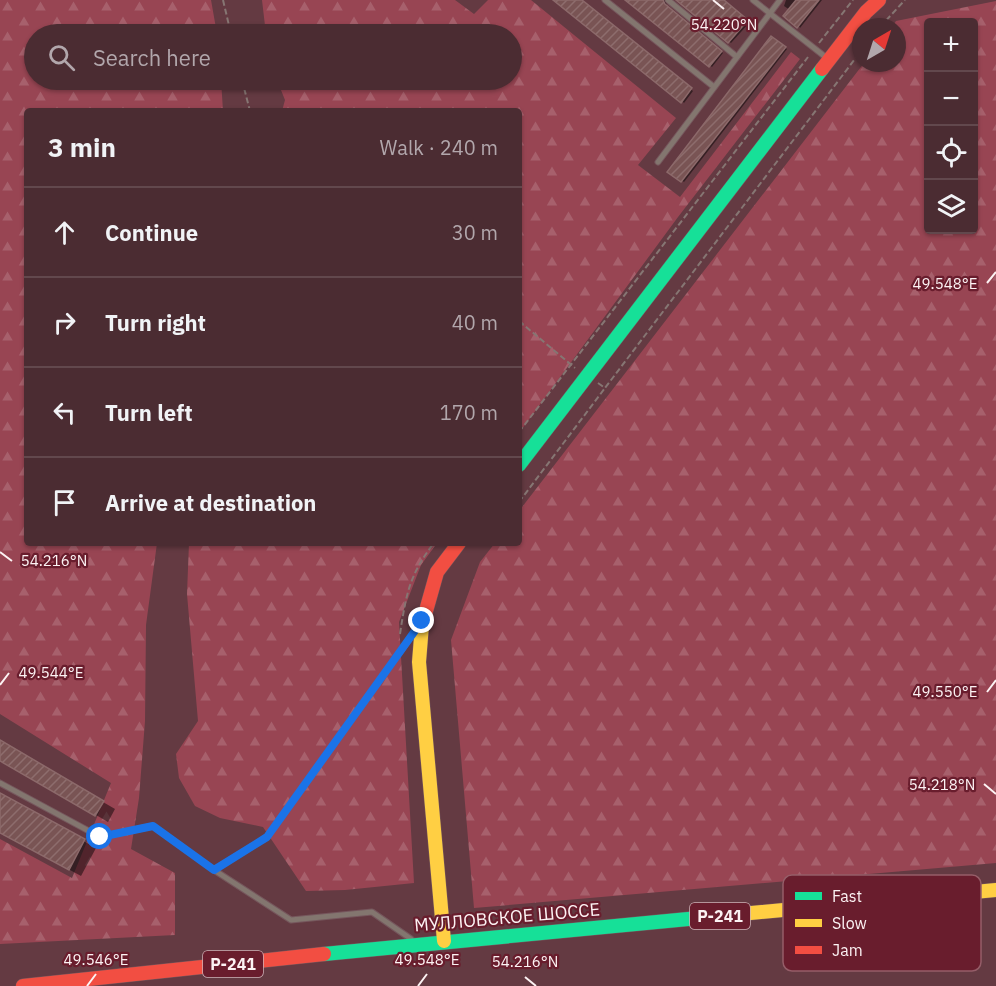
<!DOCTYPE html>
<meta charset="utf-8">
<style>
body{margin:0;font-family:"IBM Plex Sans",sans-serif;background:#55383e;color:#f1f3f6}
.controls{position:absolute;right:18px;top:18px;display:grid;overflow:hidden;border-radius:6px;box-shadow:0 2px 4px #0004}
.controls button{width:54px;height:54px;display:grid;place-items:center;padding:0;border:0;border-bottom:2px solid #62484d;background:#4b2c32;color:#f1f3f6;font:30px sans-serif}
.compass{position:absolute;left:852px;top:18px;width:54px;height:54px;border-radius:50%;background:#4b2c32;box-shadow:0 2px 4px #0004;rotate:39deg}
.stop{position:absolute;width:18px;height:18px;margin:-14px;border:4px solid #1a73e8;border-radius:50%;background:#fff}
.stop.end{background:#1a73e8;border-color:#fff;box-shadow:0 2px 6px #0008}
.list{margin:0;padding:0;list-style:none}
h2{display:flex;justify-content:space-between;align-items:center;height:78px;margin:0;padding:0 24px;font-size:26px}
h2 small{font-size:20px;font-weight:400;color:#b2a7ac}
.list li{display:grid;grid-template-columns:39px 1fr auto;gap:18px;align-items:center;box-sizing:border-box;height:90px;padding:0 24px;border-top:2px solid #62484d}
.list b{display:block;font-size:22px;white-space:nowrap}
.list em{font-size:20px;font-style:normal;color:#b2a7ac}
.icon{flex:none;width:33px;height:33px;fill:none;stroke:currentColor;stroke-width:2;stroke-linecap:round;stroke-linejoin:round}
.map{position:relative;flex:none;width:996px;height:986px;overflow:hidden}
.search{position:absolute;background:#4b2c32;box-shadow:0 2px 4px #0004;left:24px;top:24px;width:498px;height:66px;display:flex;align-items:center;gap:15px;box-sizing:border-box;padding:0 21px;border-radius:33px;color:#b2a7ac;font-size:22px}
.panel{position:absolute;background:#4b2c32;box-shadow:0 2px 4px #0004;left:24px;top:108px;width:498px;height:438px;border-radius:6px}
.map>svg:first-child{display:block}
</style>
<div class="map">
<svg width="996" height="986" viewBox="0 0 996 986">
<defs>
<pattern id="forest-firs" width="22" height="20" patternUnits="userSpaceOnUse" patternTransform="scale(1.5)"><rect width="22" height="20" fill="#984553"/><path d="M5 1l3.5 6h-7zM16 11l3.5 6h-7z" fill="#a7606c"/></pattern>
<pattern id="building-hatch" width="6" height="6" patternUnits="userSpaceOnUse" patternTransform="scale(1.5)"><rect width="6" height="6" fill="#795454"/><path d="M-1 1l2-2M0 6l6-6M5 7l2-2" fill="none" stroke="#8d6d6d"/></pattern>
</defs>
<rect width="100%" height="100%" fill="#643a42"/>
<g fill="url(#forest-firs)" fill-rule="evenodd">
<path d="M 0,0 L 211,0 L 217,34 L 34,34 L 34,80 L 221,80 L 223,111 L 27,111 L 27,543 L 157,543 L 146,625 L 145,721 L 139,798 L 131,849 L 175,873 L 175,935 L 0,944 L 0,839 L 72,878 L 111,783 L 0,714 Z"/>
<path d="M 262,0 L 455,0 L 474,14 L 488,0 L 531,0 L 676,118 L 638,165 L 680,197 L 791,52 L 800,59 L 678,217 L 519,433 L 519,111 L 282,111 L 285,100 L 277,80 L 512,80 L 512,34 L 266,34 Z"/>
<path d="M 996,1 L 996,863 L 474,908 L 451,640 L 480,562 L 495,543 L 519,543 L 519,511 L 864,63 L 897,63 L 897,27 L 892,27 L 896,21 ZM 928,22 L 974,22 L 974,230 L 928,230 Z"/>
<path d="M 189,543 L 437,543 L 421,565 L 399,622 L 414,883 L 345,890 L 306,891 L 263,827 L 220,818 L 195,806 L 179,778 L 176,754 L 198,721 L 187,594 Z"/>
</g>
<g fill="#0007">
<path d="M 555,0 L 580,0 L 693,91 L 684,103 L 682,101 Z"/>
<path d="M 628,0 L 666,0 L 667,7 L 723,53 L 712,67 Z"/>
<path d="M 678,0 L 723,0 L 750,22 L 731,43 Z"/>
<path d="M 786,0 L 822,0 L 800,28 L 790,10 L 784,6 Z"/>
<path d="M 774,39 L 787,49 L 684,182 L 669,171 Z"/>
<path d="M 0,742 L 115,809 L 108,822 L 0,759 Z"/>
<path d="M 0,795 L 96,848 L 81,876 L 0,832 Z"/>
</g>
<g fill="url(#building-hatch)" stroke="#8c696a" stroke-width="1.5">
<path d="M 553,0 L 582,0 L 692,88 L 681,103 Z"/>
<path d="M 625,0 L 663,0 L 665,4 L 722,51 L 709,67 Z"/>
<path d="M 676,0 L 724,0 L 748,20 L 728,43 Z"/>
<path d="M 796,0 L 819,0 L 797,28 L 783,16 Z"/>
<path d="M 771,36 L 786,47 L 681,182 L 667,172 Z"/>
<path d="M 0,740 L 104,801 L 95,816 L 0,761 Z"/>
<path d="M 0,793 L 85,839 L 69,870 L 0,833 Z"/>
</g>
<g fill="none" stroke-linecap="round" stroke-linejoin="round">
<defs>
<g id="lane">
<path d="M 605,0 L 714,87"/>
<path d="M 668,0 L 737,57"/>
<path d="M 753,0 L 828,59"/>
<path d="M 658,162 L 780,0"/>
<path d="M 0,783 L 100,837 L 153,826 L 214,870 L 267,837 L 418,627"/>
<path d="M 214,870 L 291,920 L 372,912 L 411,939"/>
</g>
<g id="fast">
<path d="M 519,465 L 822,69"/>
<path d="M 324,954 L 709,917"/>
</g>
<g id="slow">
<path d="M 422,625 L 419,662 L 444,941"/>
<path d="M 709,917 L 996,890"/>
</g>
<g id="jam">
<path d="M 822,69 L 866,12 L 879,0"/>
<path d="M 422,625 L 437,572 L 459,543"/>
<path d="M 23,986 L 324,954"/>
</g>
</defs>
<use href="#lane" stroke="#76575d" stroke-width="7"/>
<use href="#fast" stroke="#76575d" stroke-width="15"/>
<use href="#slow" stroke="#76575d" stroke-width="15"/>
<use href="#jam" stroke="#76575d" stroke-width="15"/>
<g stroke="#867673" stroke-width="2" stroke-dasharray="6 3" stroke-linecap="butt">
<path d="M 223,0 L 231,34"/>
<path d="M 880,27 L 905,0"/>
<path d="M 819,43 L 853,0"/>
<path d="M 242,80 L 250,111"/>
<path d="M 519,321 L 575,368"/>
<path d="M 598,383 L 605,388 L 861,51"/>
<path d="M 519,432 L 808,57"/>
<path d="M 519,502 L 605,388"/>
<path d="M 400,634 C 406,595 409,575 434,543"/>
</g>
<use href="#lane" stroke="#83766f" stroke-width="5"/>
<use href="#fast" stroke="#16e098" stroke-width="14"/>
<use href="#slow" stroke="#ffcf43" stroke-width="14"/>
<use href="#jam" stroke="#f24e42" stroke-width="14"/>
</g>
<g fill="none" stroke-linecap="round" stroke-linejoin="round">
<path stroke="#1a73e8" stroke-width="8" d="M 100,837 L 153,826 L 214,870 L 267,837 L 422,621"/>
</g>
<path fill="none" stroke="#fcf2f3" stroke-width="2" d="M 713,0 L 724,9M 987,283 L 996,272M 0,552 L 12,561M 0,685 L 9,673M 987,692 L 996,680M 984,784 L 996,794M 525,977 L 536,986M 87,986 L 96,974M 418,986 L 427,974"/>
<g text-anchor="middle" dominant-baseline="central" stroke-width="4.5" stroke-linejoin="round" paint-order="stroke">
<g fill="#691d2d" stroke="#d0b2b8" stroke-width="1.5">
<rect x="690" y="903" width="60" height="26" rx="4.5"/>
<rect x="203" y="951" width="60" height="26" rx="4.5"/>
</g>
<g font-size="16" font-weight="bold" fill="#fcf2f3">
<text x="720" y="916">Р-241</text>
<text x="233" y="964">Р-241</text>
</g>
<g font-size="18" fill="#fcf2f3" stroke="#691d2d">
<text transform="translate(507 917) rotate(-5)">МУЛЛОВСКОЕ ШОССЕ</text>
</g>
</g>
<rect x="783" y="875" width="198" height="96" rx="9" fill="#691d2d" stroke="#955d68" stroke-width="1.5"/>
<rect x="795" y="892" width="27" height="8" fill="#16e098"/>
<rect x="795" y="919" width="27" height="8" fill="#ffcf43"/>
<rect x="795" y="946" width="27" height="8" fill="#f24e42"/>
<g font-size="16" fill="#fcf2f3">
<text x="832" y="902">Fast</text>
<text x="832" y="929">Slow</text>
<text x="832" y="956">Jam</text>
</g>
<g font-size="15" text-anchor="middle" fill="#fcf2f3" stroke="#691d2d" stroke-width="4.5" stroke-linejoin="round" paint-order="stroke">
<text x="724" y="30">54.220°N</text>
<text x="945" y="289">49.548°E</text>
<text x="54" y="566">54.216°N</text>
<text x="51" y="678">49.544°E</text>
<text x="945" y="697">49.550°E</text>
<text x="942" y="790">54.218°N</text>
<text x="96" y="965">49.546°E</text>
<text x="427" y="965">49.548°E</text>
<text x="525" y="967">54.216°N</text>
</g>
</svg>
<div class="controls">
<button>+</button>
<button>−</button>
<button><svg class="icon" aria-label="locate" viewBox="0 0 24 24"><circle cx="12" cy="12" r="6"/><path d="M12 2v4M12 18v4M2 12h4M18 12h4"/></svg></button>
<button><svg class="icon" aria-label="layers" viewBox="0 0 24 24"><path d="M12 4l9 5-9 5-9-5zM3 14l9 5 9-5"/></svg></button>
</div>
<svg class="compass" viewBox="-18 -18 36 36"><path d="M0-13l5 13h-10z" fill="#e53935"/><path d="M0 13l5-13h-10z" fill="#b2a7ac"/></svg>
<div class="stop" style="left:100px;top:837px"></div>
<div class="stop end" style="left:422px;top:621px"></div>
<div class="search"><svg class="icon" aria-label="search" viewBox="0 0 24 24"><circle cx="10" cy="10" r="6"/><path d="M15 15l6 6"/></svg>Search here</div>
<section class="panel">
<h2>3 min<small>Walk · 240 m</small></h2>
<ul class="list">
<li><svg class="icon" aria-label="ahead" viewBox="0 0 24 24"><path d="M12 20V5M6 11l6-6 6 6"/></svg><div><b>Continue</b></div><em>30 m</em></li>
<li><svg class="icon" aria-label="right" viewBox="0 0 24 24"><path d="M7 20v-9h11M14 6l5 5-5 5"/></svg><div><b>Turn right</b></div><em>40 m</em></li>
<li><svg class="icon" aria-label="left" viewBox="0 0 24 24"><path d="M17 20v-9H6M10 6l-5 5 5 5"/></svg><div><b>Turn left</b></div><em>170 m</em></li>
<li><svg class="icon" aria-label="arrive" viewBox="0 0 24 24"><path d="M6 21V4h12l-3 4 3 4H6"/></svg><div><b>Arrive at destination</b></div></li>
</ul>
</section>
</div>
